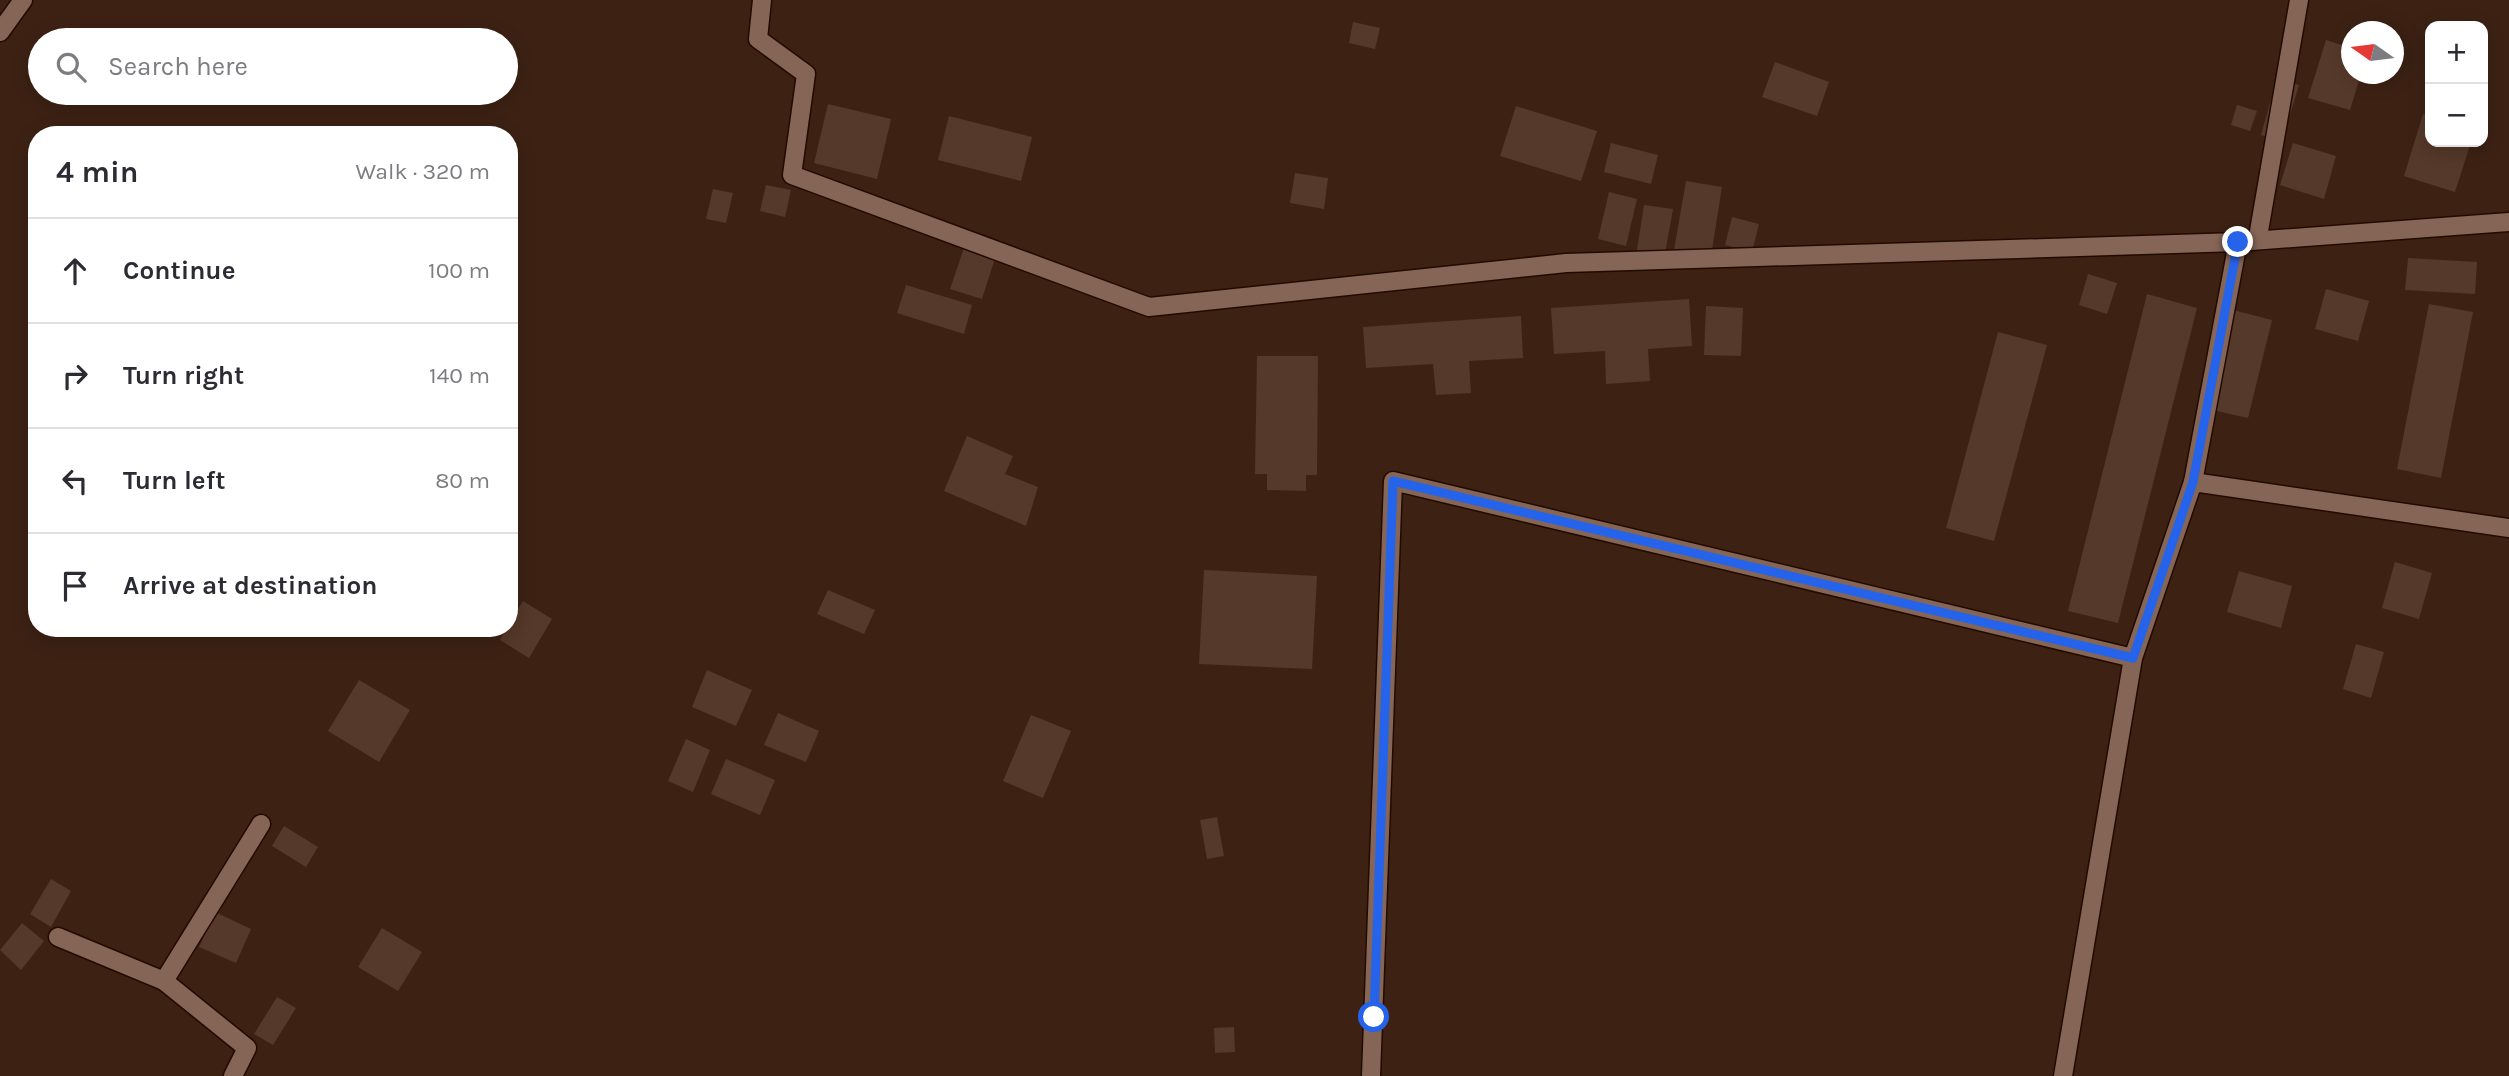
<!DOCTYPE html>
<meta charset="utf-8">
<style>
body{margin:0;font-family:Karla,sans-serif;background:#f2f2f3;color:#2b2b33}
.controls{position:absolute;right:21px;top:21px;display:grid;overflow:hidden;border-radius:14px;box-shadow:0 4px 18px #0003}
.controls button{width:63px;height:63px;display:grid;place-items:center;padding:0;border:0;border-bottom:2px solid #e1e1e2;background:#fff;color:#2b2b33;font:35px sans-serif}
.compass{position:absolute;left:2341px;top:21px;width:63px;height:63px;border-radius:50%;background:#fff;box-shadow:0 4px 18px #0003;rotate:284deg}
.stop{position:absolute;width:21px;height:21px;margin:-16px;border:5px solid #2563eb;border-radius:50%;background:#fff}
.stop.end{background:#2563eb;border-color:#fff;box-shadow:0 2px 7px #0008}
.list{margin:0;padding:0;list-style:none}
h2{display:flex;justify-content:space-between;align-items:center;height:91px;margin:0;padding:0 28px;font-size:30px}
h2 small{font-size:23px;font-weight:400;color:#7c7c81}
.list li{display:grid;grid-template-columns:46px 1fr auto;gap:21px;align-items:center;box-sizing:border-box;height:105px;padding:0 28px;border-top:2px solid #e1e1e2}
.list b{display:block;font-size:26px;white-space:nowrap}
.list em{font-size:23px;font-style:normal;color:#7c7c81}
.icon{flex:none;width:38px;height:38px;fill:none;stroke:currentColor;stroke-width:2;stroke-linecap:round;stroke-linejoin:round}
.map{position:relative;flex:none;width:2509px;height:1076px;overflow:hidden}
.search{position:absolute;background:#fff;box-shadow:0 4px 18px #0003;left:28px;top:28px;width:490px;height:77px;display:flex;align-items:center;gap:18px;box-sizing:border-box;padding:0 24px;border-radius:38px;color:#7c7c81;font-size:26px}
.panel{position:absolute;background:#fff;box-shadow:0 4px 18px #0003;left:28px;top:126px;width:490px;height:511px;border-radius:28px}
.map>svg:first-child{display:block}
</style>
<div class="map">
<svg width="2509" height="1076" viewBox="0 0 2509 1076">
<rect width="100%" height="100%" fill="#3d2214"/>
<g fill="#55392a">
<path d="M 1353,22 L 1380,28 L 1375,49 L 1349,43 Z"/>
<path d="M 2326,40 L 2352,48 L 2352,74 L 2361,74 L 2350,110 L 2308,98 Z"/>
<path d="M 1775,62 L 1829,82 L 1817,116 L 1762,97 Z"/>
<path d="M 2277,78 L 2299,85 L 2282,141 L 2261,135 Z"/>
<path d="M 828,104 L 891,119 L 877,179 L 814,163 Z"/>
<path d="M 2237,105 L 2257,111 L 2250,131 L 2231,125 Z"/>
<path d="M 1516,106 L 1597,131 L 1581,181 L 1500,156 Z"/>
<path d="M 2423,114 L 2430,117 L 2430,142 L 2471,142 L 2455,192 L 2404,176 Z"/>
<path d="M 949,116 L 1032,137 L 1021,181 L 938,160 Z"/>
<path d="M 1611,143 L 1658,155 L 1651,184 L 1604,172 Z"/>
<path d="M 2293,143 L 2336,156 L 2324,199 L 2280,185 Z"/>
<path d="M 1295,173 L 1328,178 L 1324,209 L 1290,203 Z"/>
<path d="M 1686,181 L 1722,187 L 1711,256 L 1674,250 Z"/>
<path d="M 766,185 L 791,190 L 785,217 L 760,211 Z"/>
<path d="M 713,189 L 733,193 L 726,223 L 706,219 Z"/>
<path d="M 1609,192 L 1637,199 L 1626,246 L 1598,239 Z"/>
<path d="M 1644,205 L 1673,209 L 1665,254 L 1637,250 Z"/>
<path d="M 1732,217 L 1759,224 L 1752,252 L 1725,245 Z"/>
<path d="M 964,248 L 995,258 L 982,299 L 950,289 Z"/>
<path d="M 2408,258 L 2477,262 L 2475,294 L 2405,290 Z"/>
<path d="M 2088,274 L 2117,283 L 2107,314 L 2079,305 Z"/>
<path d="M 906,285 L 972,305 L 964,334 L 897,313 Z"/>
<path d="M 2326,289 L 2369,301 L 2358,341 L 2315,329 Z"/>
<path d="M 2147,294 L 2197,308 L 2118,623 L 2068,611 Z"/>
<path d="M 1689,299 L 1692,346 L 1648,349 L 1650,381 L 1606,384 L 1605,351 L 1554,354 L 1551,308 Z"/>
<path d="M 2429,304 L 2473,312 L 2441,478 L 2397,469 Z"/>
<path d="M 1706,306 L 1743,308 L 1741,356 L 1704,355 Z"/>
<path d="M 2233,310 L 2272,320 L 2248,418 L 2208,409 Z"/>
<path d="M 1521,316 L 1523,358 L 1469,361 L 1471,393 L 1436,395 L 1433,364 L 1366,368 L 1363,327 Z"/>
<path d="M 1998,332 L 2047,345 L 1994,541 L 1946,528 Z"/>
<path d="M 1257,356 L 1318,356 L 1317,475 L 1306,475 L 1306,491 L 1267,490 L 1267,474 L 1255,474 Z"/>
<path d="M 967,436 L 1013,456 L 1005,474 L 1038,487 L 1026,526 L 944,491 Z"/>
<path d="M 2395,562 L 2432,573 L 2419,619 L 2382,608 Z"/>
<path d="M 1204,570 L 1317,576 L 1312,669 L 1199,664 Z"/>
<path d="M 2239,571 L 2292,586 L 2281,628 L 2227,612 Z"/>
<path d="M 828,590 L 875,610 L 864,634 L 817,614 Z"/>
<path d="M 523,601 L 552,619 L 529,658 L 500,640 L 506,628 L 509,628 L 509,623 Z"/>
<path d="M 2356,644 L 2384,652 L 2371,698 L 2343,689 Z"/>
<path d="M 707,670 L 752,690 L 736,726 L 692,707 Z"/>
<path d="M 359,680 L 410,710 L 379,762 L 328,731 Z"/>
<path d="M 778,713 L 819,731 L 806,762 L 764,745 Z"/>
<path d="M 1031,715 L 1071,731 L 1043,798 L 1003,781 Z"/>
<path d="M 686,739 L 710,750 L 693,792 L 668,781 Z"/>
<path d="M 726,759 L 775,780 L 760,815 L 711,794 Z"/>
<path d="M 1217,817 L 1224,856 L 1207,859 L 1200,820 Z"/>
<path d="M 284,826 L 318,847 L 306,867 L 272,846 Z"/>
<path d="M 51,879 L 71,891 L 51,927 L 30,914 Z"/>
<path d="M 215,912 L 251,929 L 236,963 L 199,947 Z"/>
<path d="M 22,923 L 44,941 L 21,970 L 0,950 Z"/>
<path d="M 382,928 L 422,952 L 398,991 L 358,967 Z"/>
<path d="M 277,997 L 296,1008 L 273,1045 L 254,1034 Z"/>
<path d="M 1234,1027 L 1235,1052 L 1215,1053 L 1214,1028 Z"/>
</g>
<g fill="none" stroke-linecap="round" stroke-linejoin="round">
<defs>
<g id="street">
<path d="M 762,0 L 758,39 L 806,74 L 792,175 L 1149,307 L 1566,263 L 2238,242 L 2509,222"/>
<path d="M 0,32 L 23,0"/>
<path d="M 2259,231 L 2299,0"/>
<path d="M 2193,482 L 2238,242"/>
<path d="M 58,937 L 164,981 L 247,1048 L 233,1076"/>
<path d="M 164,981 L 261,824"/>
<path d="M 1371,1076 L 1393,481 L 2133,658 L 2193,482 L 2509,528"/>
<path d="M 2063,1076 L 2133,658"/>
</g>
</defs>
<use href="#street" stroke="#230a01" stroke-width="21"/>
<use href="#street" stroke="#856555" stroke-width="18"/>
</g>
<g fill="none" stroke-linecap="round" stroke-linejoin="round">
<path stroke="#2563eb" stroke-width="9" d="M 1374,1017 L 1393,481 L 2133,658 L 2193,482 L 2238,242"/>
</g>
</svg>
<div class="controls">
<button>+</button>
<button>−</button>
</div>
<svg class="compass" viewBox="-18 -18 36 36"><path d="M0-13l5 13h-10z" fill="#e53935"/><path d="M0 13l5-13h-10z" fill="#7c7c81"/></svg>
<div class="stop" style="left:1374px;top:1017px"></div>
<div class="stop end" style="left:2238px;top:242px"></div>
<div class="search"><svg class="icon" aria-label="search" viewBox="0 0 24 24"><circle cx="10" cy="10" r="6"/><path d="M15 15l6 6"/></svg>Search here</div>
<section class="panel">
<h2>4 min<small>Walk · 320 m</small></h2>
<ul class="list">
<li><svg class="icon" aria-label="ahead" viewBox="0 0 24 24"><path d="M12 20V5M6 11l6-6 6 6"/></svg><div><b>Continue</b></div><em>100 m</em></li>
<li><svg class="icon" aria-label="right" viewBox="0 0 24 24"><path d="M7 20v-9h11M14 6l5 5-5 5"/></svg><div><b>Turn right</b></div><em>140 m</em></li>
<li><svg class="icon" aria-label="left" viewBox="0 0 24 24"><path d="M17 20v-9H6M10 6l-5 5 5 5"/></svg><div><b>Turn left</b></div><em>80 m</em></li>
<li><svg class="icon" aria-label="arrive" viewBox="0 0 24 24"><path d="M6 21V4h12l-3 4 3 4H6"/></svg><div><b>Arrive at destination</b></div></li>
</ul>
</section>
</div>
